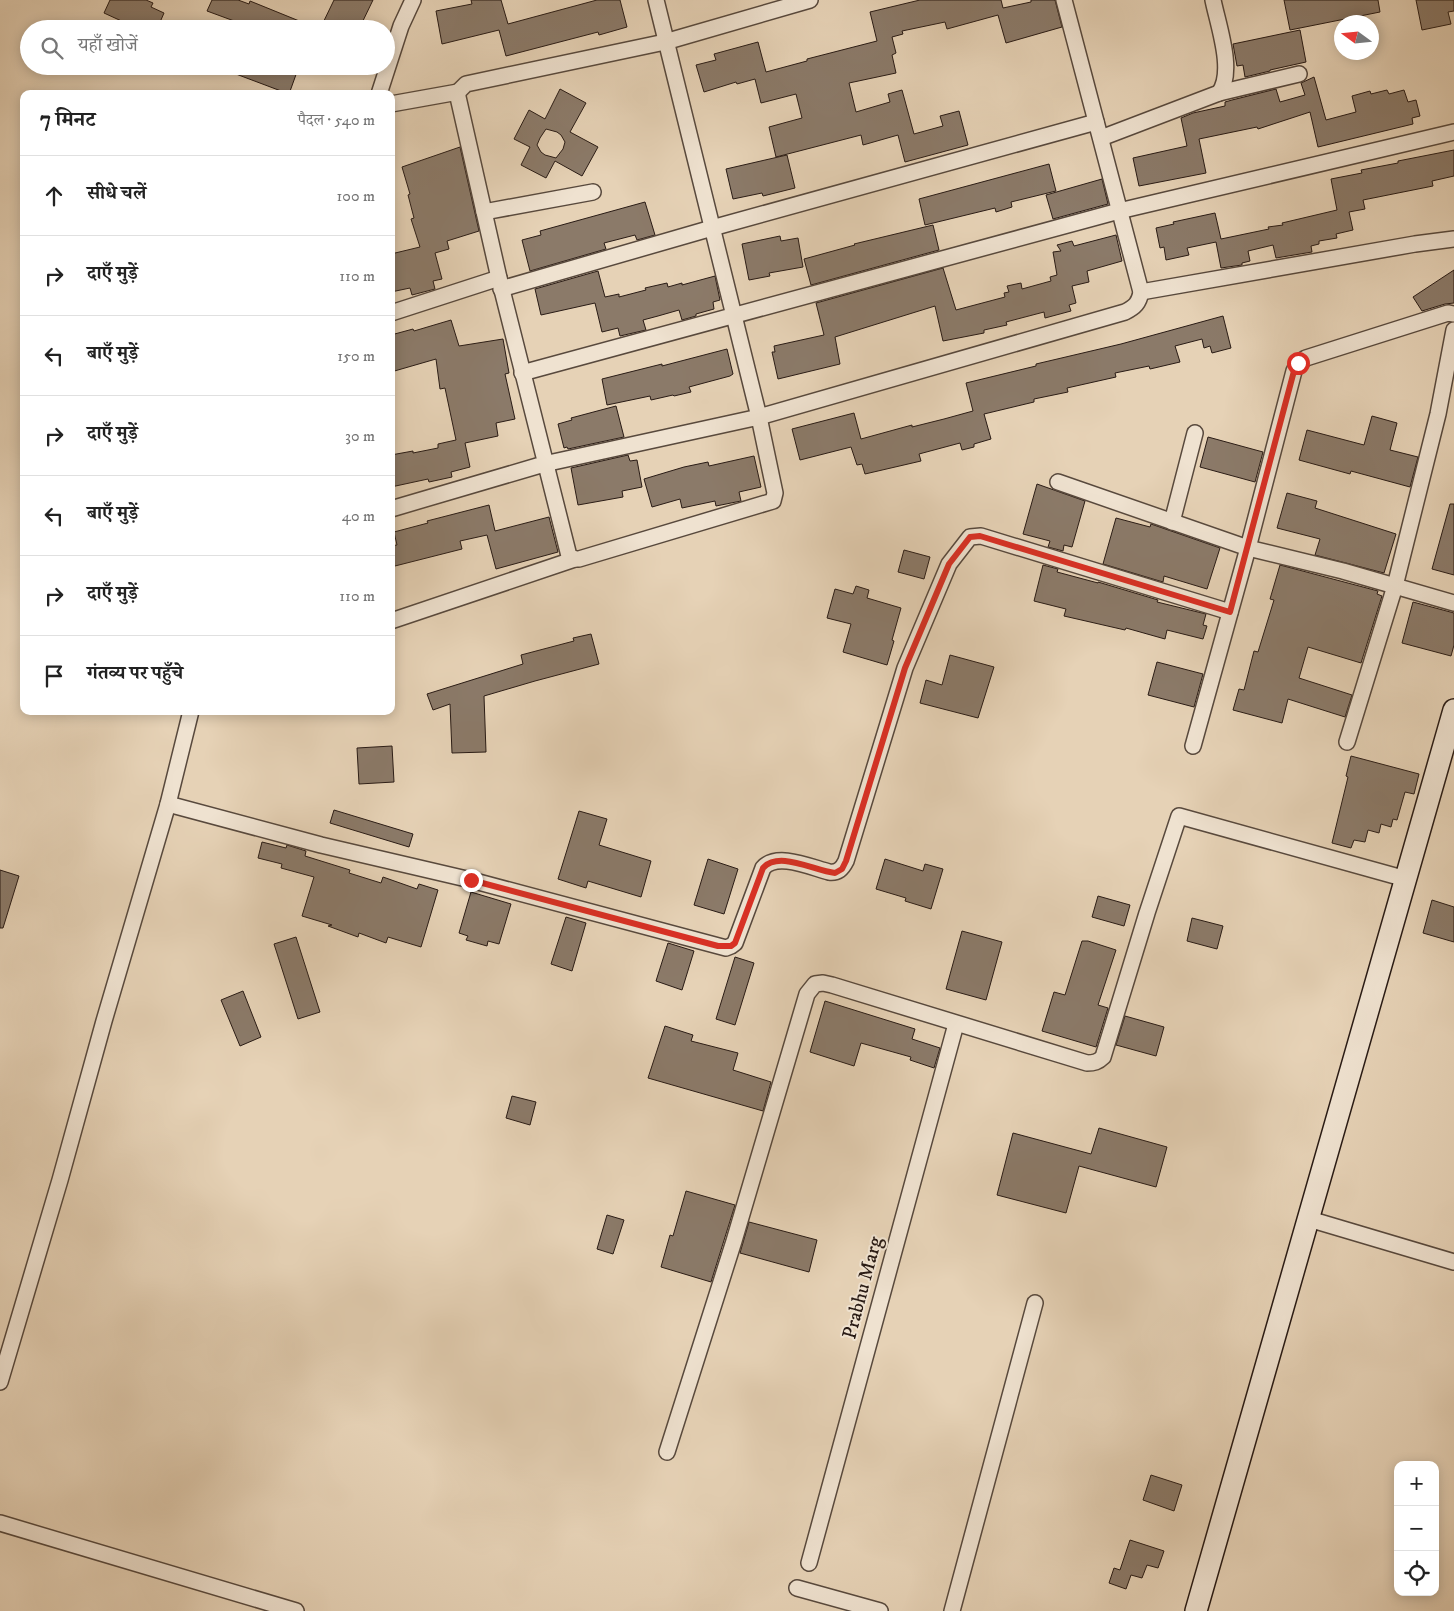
<!DOCTYPE html>
<html lang="hi">
<meta charset="utf-8">
<style>
body{margin:0;font-family:"IM FELL DW Pica","Noto Serif Devanagari",serif;background:#f6f6f6;color:#222}
.controls{position:absolute;right:15px;bottom:15px;display:grid;overflow:hidden;border-radius:10px;box-shadow:0 2px 12px #0003}
.controls button{width:45px;height:45px;display:grid;place-items:center;padding:0;border:0;border-bottom:1px solid #e0e0e0;background:#fff;color:#222;font:25px sans-serif}
.compass{position:absolute;left:1334px;top:15px;width:45px;height:45px;border-radius:50%;background:#fff;box-shadow:0 2px 12px #0003;rotate:285deg}
.stop{position:absolute;width:15px;height:15px;margin:-11px;border:4px solid #d93025;border-radius:50%;background:#fff}
.stop.end{background:#d93025;border-color:#fff;box-shadow:0 1px 5px #0008}
.list{margin:0;padding:0;list-style:none}
h2{display:flex;justify-content:space-between;align-items:center;height:65px;margin:0;padding:0 20px;font-size:21px}
h2 small{font-size:16px;font-weight:400;color:#767676}
.list li{display:grid;grid-template-columns:32px 1fr auto;gap:15px;align-items:center;box-sizing:border-box;height:80px;padding:0 20px;border-top:1px solid #e0e0e0}
.list b{display:block;font-size:19px;white-space:nowrap}
.list em{font-size:16px;font-style:normal;color:#767676}
.icon{flex:none;width:28px;height:28px;fill:none;stroke:currentColor;stroke-width:2;stroke-linecap:round;stroke-linejoin:round}
.map{position:relative;flex:none;width:1454px;height:1611px;overflow:hidden}
.search{position:absolute;background:#fff;box-shadow:0 2px 12px #0003;left:20px;top:20px;width:375px;height:55px;display:flex;align-items:center;gap:12px;box-sizing:border-box;padding:0 18px;border-radius:28px;color:#767676;font-size:19px}
.panel{position:absolute;background:#fff;box-shadow:0 2px 12px #0003;left:20px;top:90px;width:375px;height:625px;border-radius:10px}
.map>svg:first-child{display:block}
</style>
<div class="map">
<svg width="1454" height="1611" viewBox="0 0 1454 1611">
<rect width="100%" height="100%" fill="#e6d2b6"/>
<filter id="stains"><feTurbulence type="fractalNoise" baseFrequency=".004" numOctaves="4"/><feColorMatrix values="0 0 0 0 .2 0 0 0 0 .09 0 0 0 0 .02 0 0 0 .5 -.17"/></filter>
<radialGradient id="worn" r=".72"><stop offset=".6" stop-color="#630" stop-opacity="0"/><stop offset="1" stop-color="#630" stop-opacity=".3"/></radialGradient>
<g fill="#8b7a69" stroke="#291b15" fill-rule="evenodd">
<path d="M 110,0 L 146,0 L 153,3 L 151,7 L 164,13 L 157,29 L 139,29 L 104,13 Z"/>
<path d="M 212,0 L 238,0 L 249,4 L 250,1 L 319,29 L 256,29 L 207,11 Z"/>
<path d="M 334,0 L 373,0 L 359,29 L 320,29 Z"/>
<path d="M 471,0 L 501,0 L 508,24 L 597,0 L 620,0 L 627,27 L 599,35 L 598,32 L 506,56 L 499,30 L 442,44 L 436,11 L 472,4 Z"/>
<path d="M 920,0 L 1001,0 L 1003,8 L 1031,2 L 1031,0 L 1055,0 L 1062,27 L 1006,43 L 998,15 L 947,29 L 945,22 L 902,31 L 903,34 L 892,37 L 896,53 L 892,55 L 896,73 L 849,83 L 856,112 L 890,102 L 888,94 L 902,90 L 914,134 L 943,126 L 940,116 L 959,111 L 968,145 L 905,162 L 898,135 L 863,145 L 861,135 L 776,157 L 769,127 L 802,118 L 796,94 L 761,103 L 755,79 L 737,84 L 736,82 L 704,92 L 696,65 L 716,60 L 714,54 L 758,42 L 766,72 L 807,61 L 807,59 L 877,41 L 870,12 Z"/>
<path d="M 1284,0 L 1378,0 L 1380,12 L 1290,30 Z"/>
<path d="M 1416,0 L 1454,0 L 1454,11 L 1448,12 L 1451,24 L 1422,30 Z"/>
<path d="M 1300,30 L 1306,62 L 1270,70 L 1270,71 L 1245,77 L 1243,65 L 1237,66 L 1233,44 Z"/>
<path d="M 220,66 L 291,66 L 298,69 L 289,94 L 220,68 Z"/>
<path d="M 1314,77 L 1326,120 L 1356,112 L 1352,96 L 1370,91 L 1371,94 L 1387,90 L 1389,94 L 1404,90 L 1408,102 L 1416,100 L 1420,116 L 1412,118 L 1413,124 L 1318,147 L 1310,112 L 1258,129 L 1257,127 L 1199,139 L 1206,173 L 1139,186 L 1133,158 L 1187,146 L 1181,118 L 1193,113 L 1225,106 L 1225,102 L 1232,100 L 1276,89 L 1280,102 L 1305,95 L 1301,83 Z"/>
<path d="M 560,89 L 586,103 L 570,132 L 598,147 L 582,176 L 555,161 L 546,178 L 521,165 L 530,147 L 514,139 L 529,110 L 545,119 ZM 546,129 L 557,132 L 561,135 L 565,142 L 563,149 L 556,158 L 545,155 L 541,152 L 537,145 L 540,138 Z"/>
<path d="M 460,147 L 479,231 L 447,241 L 449,249 L 435,253 L 442,279 L 433,281 L 435,289 L 412,295 L 410,288 L 391,292 L 391,254 L 420,247 L 411,219 L 414,218 L 408,195 L 410,194 L 402,167 Z"/>
<path d="M 1454,150 L 1454,176 L 1432,181 L 1433,186 L 1363,200 L 1365,209 L 1349,212 L 1353,230 L 1336,234 L 1337,238 L 1319,241 L 1319,244 L 1311,246 L 1312,252 L 1276,258 L 1273,245 L 1248,251 L 1250,261 L 1242,263 L 1242,265 L 1221,268 L 1216,242 L 1187,248 L 1189,255 L 1166,260 L 1164,247 L 1160,248 L 1156,228 L 1174,224 L 1173,222 L 1215,213 L 1221,239 L 1269,229 L 1268,227 L 1283,225 L 1282,223 L 1337,210 L 1331,179 L 1362,173 L 1361,170 L 1398,163 L 1398,161 Z"/>
<path d="M 787,155 L 795,188 L 763,196 L 762,193 L 733,199 L 726,169 Z"/>
<path d="M 1049,164 L 1056,191 L 1011,202 L 1012,207 L 996,212 L 995,208 L 925,225 L 919,199 Z"/>
<path d="M 1102,179 L 1108,204 L 1053,219 L 1046,195 Z"/>
<path d="M 645,202 L 655,235 L 637,240 L 635,235 L 604,243 L 606,249 L 530,271 L 522,240 L 541,235 L 540,231 Z"/>
<path d="M 933,225 L 939,250 L 811,285 L 804,259 L 855,245 L 854,244 Z"/>
<path d="M 1116,235 L 1122,261 L 1087,271 L 1089,282 L 1072,286 L 1076,303 L 1069,305 L 1071,311 L 1045,318 L 1044,312 L 1006,322 L 1007,325 L 984,330 L 984,333 L 943,341 L 935,306 L 835,337 L 840,364 L 778,379 L 772,352 L 775,352 L 774,346 L 824,335 L 816,303 L 943,268 L 956,310 L 1005,297 L 1004,293 L 1009,292 L 1007,286 L 1021,283 L 1022,289 L 1051,281 L 1050,277 L 1057,275 L 1053,252 L 1061,251 L 1057,245 L 1072,241 L 1074,246 Z"/>
<path d="M 780,236 L 781,241 L 798,238 L 803,267 L 769,273 L 770,276 L 749,280 L 742,244 Z"/>
<path d="M 1454,270 L 1454,303 L 1445,304 L 1422,311 L 1413,297 Z"/>
<path d="M 598,271 L 605,297 L 619,294 L 619,297 L 646,290 L 645,288 L 667,283 L 668,287 L 682,283 L 682,285 L 715,276 L 720,300 L 713,302 L 714,309 L 696,314 L 696,316 L 682,320 L 679,310 L 658,316 L 643,320 L 646,330 L 620,336 L 618,328 L 602,332 L 595,303 L 541,315 L 535,289 Z"/>
<path d="M 1223,316 L 1231,348 L 1212,353 L 1210,346 L 1204,348 L 1202,339 L 1175,346 L 1180,362 L 1150,369 L 1149,366 L 1115,373 L 1116,377 L 1067,388 L 1068,392 L 1034,399 L 1034,402 L 984,414 L 991,439 L 974,444 L 974,447 L 962,450 L 960,443 L 919,454 L 921,461 L 865,474 L 862,464 L 857,465 L 851,447 L 800,460 L 792,429 L 854,413 L 861,439 L 912,425 L 912,427 L 944,419 L 973,411 L 966,383 L 1036,366 L 1036,364 L 1121,344 Z"/>
<path d="M 451,320 L 459,346 L 503,339 L 509,373 L 505,374 L 515,419 L 496,423 L 498,436 L 465,443 L 470,467 L 451,472 L 452,477 L 429,482 L 428,479 L 391,487 L 391,455 L 413,451 L 413,453 L 438,448 L 438,444 L 456,440 L 445,388 L 440,389 L 436,359 L 391,372 L 391,335 L 413,329 L 414,331 Z"/>
<path d="M 727,349 L 733,374 L 730,376 L 689,387 L 691,392 L 674,396 L 673,395 L 651,400 L 650,396 L 607,405 L 602,379 L 662,364 L 662,366 Z"/>
<path d="M 616,406 L 624,437 L 568,449 L 567,447 L 564,448 L 558,424 L 572,420 L 571,418 Z"/>
<path d="M 1372,416 L 1397,423 L 1390,450 L 1418,457 L 1410,487 L 1351,471 L 1350,474 L 1299,460 L 1307,430 L 1364,445 Z"/>
<path d="M 1208,437 L 1263,452 L 1255,482 L 1200,467 Z"/>
<path d="M 628,455 L 630,461 L 637,460 L 642,487 L 622,491 L 623,497 L 578,505 L 571,468 Z"/>
<path d="M 754,456 L 761,487 L 739,492 L 741,501 L 716,506 L 715,501 L 682,508 L 680,499 L 652,507 L 644,479 L 684,467 L 708,462 L 709,466 Z"/>
<path d="M 1037,484 L 1085,501 L 1072,547 L 1064,545 L 1063,551 L 1048,547 L 1050,541 L 1023,534 Z"/>
<path d="M 1287,493 L 1317,501 L 1315,508 L 1396,534 L 1384,573 L 1315,555 L 1320,539 L 1277,528 Z"/>
<path d="M 1450,504 L 1454,504 L 1454,575 L 1432,569 Z"/>
<path d="M 489,505 L 495,531 L 549,517 L 558,552 L 496,569 L 487,535 L 460,541 L 462,549 L 391,567 L 391,546 L 397,545 L 394,532 L 428,523 L 427,521 Z"/>
<path d="M 1116,518 L 1150,527 L 1151,524 L 1220,548 L 1207,589 L 1164,576 L 1163,582 L 1103,564 Z"/>
<path d="M 904,550 L 930,557 L 924,579 L 898,572 Z"/>
<path d="M 1043,565 L 1058,569 L 1057,572 L 1098,583 L 1098,582 L 1158,600 L 1157,602 L 1206,614 L 1203,625 L 1207,626 L 1203,639 L 1167,630 L 1165,639 L 1126,628 L 1125,630 L 1064,616 L 1066,609 L 1034,601 Z"/>
<path d="M 1280,565 L 1378,591 L 1377,594 L 1382,596 L 1361,663 L 1308,647 L 1299,678 L 1352,695 L 1345,717 L 1288,699 L 1282,723 L 1233,710 L 1239,689 L 1244,690 L 1254,651 L 1258,652 L 1274,600 L 1270,599 Z"/>
<path d="M 856,586 L 869,590 L 867,598 L 901,608 L 892,640 L 894,641 L 887,665 L 843,652 L 851,624 L 827,618 L 835,589 L 853,594 Z"/>
<path d="M 1413,602 L 1454,613 L 1454,645 L 1451,656 L 1402,643 Z"/>
<path d="M 591,634 L 599,664 L 535,681 L 484,696 L 486,752 L 452,753 L 450,704 L 433,710 L 427,694 L 523,664 L 521,655 L 574,641 L 573,638 Z"/>
<path d="M 950,655 L 994,667 L 978,718 L 920,703 L 926,680 L 942,685 Z"/>
<path d="M 1157,662 L 1203,674 L 1194,707 L 1148,695 Z"/>
<path d="M 392,746 L 394,782 L 359,784 L 357,748 Z"/>
<path d="M 1351,756 L 1419,774 L 1414,794 L 1405,792 L 1397,820 L 1393,819 L 1391,827 L 1381,824 L 1379,833 L 1368,830 L 1365,842 L 1354,840 L 1351,848 L 1332,843 L 1348,777 L 1346,776 Z"/>
<path d="M 334,810 L 413,834 L 409,847 L 330,823 Z"/>
<path d="M 579,811 L 607,819 L 599,845 L 651,861 L 641,897 L 588,881 L 586,888 L 558,879 Z"/>
<path d="M 262,842 L 286,848 L 287,845 L 306,851 L 305,856 L 350,870 L 349,873 L 381,883 L 383,877 L 417,889 L 419,884 L 438,890 L 421,947 L 388,937 L 386,943 L 359,933 L 358,937 L 328,926 L 332,925 L 302,916 L 314,877 L 281,868 L 282,864 L 258,858 Z"/>
<path d="M 708,859 L 738,869 L 724,914 L 694,905 Z"/>
<path d="M 885,859 L 923,871 L 925,864 L 943,869 L 931,909 L 905,901 L 906,898 L 876,889 Z"/>
<path d="M 0,870 L 19,876 L 3,928 L 0,928 Z"/>
<path d="M 471,892 L 511,904 L 499,944 L 488,941 L 487,946 L 466,940 L 468,936 L 459,933 Z"/>
<path d="M 1098,896 L 1130,905 L 1124,926 L 1092,917 Z"/>
<path d="M 1432,900 L 1454,907 L 1454,942 L 1423,933 Z"/>
<path d="M 566,917 L 586,923 L 572,971 L 551,964 Z"/>
<path d="M 1192,918 L 1223,926 L 1217,949 L 1187,941 Z"/>
<path d="M 962,931 L 1002,942 L 986,1000 L 946,989 Z"/>
<path d="M 296,937 L 320,1012 L 298,1019 L 274,944 Z"/>
<path d="M 1082,941 L 1088,941 L 1116,950 L 1098,1005 L 1108,1008 L 1096,1047 L 1042,1031 L 1054,992 L 1065,995 Z"/>
<path d="M 668,943 L 694,951 L 682,990 L 656,981 Z"/>
<path d="M 735,957 L 754,963 L 735,1025 L 716,1019 Z"/>
<path d="M 243,991 L 261,1037 L 240,1046 L 221,1000 Z"/>
<path d="M 825,1001 L 915,1029 L 912,1039 L 940,1048 L 934,1068 L 910,1060 L 911,1057 L 861,1043 L 854,1066 L 810,1052 Z"/>
<path d="M 1125,1016 L 1164,1027 L 1156,1056 L 1116,1045 Z"/>
<path d="M 665,1026 L 693,1035 L 691,1041 L 738,1053 L 733,1070 L 771,1082 L 763,1111 L 648,1078 Z"/>
<path d="M 512,1096 L 536,1102 L 530,1125 L 506,1118 Z"/>
<path d="M 1099,1128 L 1167,1147 L 1156,1187 L 1079,1166 L 1066,1213 L 997,1195 L 1013,1133 L 1091,1154 Z"/>
<path d="M 686,1191 L 735,1205 L 711,1282 L 661,1267 L 670,1235 L 673,1236 Z"/>
<path d="M 607,1215 L 624,1220 L 613,1254 L 597,1249 Z"/>
<path d="M 749,1222 L 817,1240 L 809,1272 L 740,1253 Z"/>
<path d="M 1151,1475 L 1182,1485 L 1174,1511 L 1143,1500 Z"/>
<path d="M 1130,1540 L 1164,1551 L 1158,1568 L 1147,1565 L 1142,1578 L 1131,1575 L 1126,1589 L 1109,1583 L 1114,1568 L 1120,1570 Z"/>
</g>
<g fill="none" stroke-linecap="round" stroke-linejoin="round">
<defs>
<g id="street">
<path d="M 656,0 L 759,417 L 1125,312 C 1135,307 1139,303 1141,292 L 1064,0"/>
<path d="M 1219,93 L 1299,74"/>
<path d="M 379,94 L 401,26 L 413,0"/>
<path d="M 391,104 L 458,92"/>
<path d="M 1101,138 L 1219,93 C 1235,72 1218,25 1213,0"/>
<path d="M 484,212 L 593,192"/>
<path d="M 501,289 L 712,228 L 1096,122"/>
<path d="M 1141,292 L 1415,244 L 1454,239"/>
<path d="M 391,313 L 499,278"/>
<path d="M 522,373 L 1119,211 L 1454,132"/>
<path d="M 1058,482 L 1248,548 L 1343,571 L 1454,603"/>
<path d="M 391,509 L 544,464 L 759,417 L 775,493 L 773,501 L 579,559 L 575,559 L 569,556 L 499,278 L 458,97 L 458,92 L 466,84 L 665,42 L 810,0"/>
<path d="M 1172,522 L 1195,433"/>
<path d="M 391,621 L 575,559"/>
<path d="M 1347,742 L 1395,586 L 1438,414 L 1454,330"/>
<path d="M 1193,746 L 1248,548 L 1294,371 L 1298,363 L 1306,358 L 1448,313 L 1454,314"/>
<path d="M 168,804 L 321,845 L 471,880 L 726,948 L 731,946 L 735,943 L 763,868 C 777,852 810,867 829,872 C 838,873 842,869 846,861 L 905,668 L 949,564 L 970,537 L 981,536 L 1230,612"/>
<path d="M 1309,1219 L 1454,1262"/>
<path d="M 0,1382 L 60,1180 L 104,1021 L 168,804 L 191,711"/>
<path d="M 667,1452 L 734,1241 L 807,994 L 815,984 L 823,983 L 832,985 L 1087,1063 C 1094,1063 1098,1062 1103,1057 L 1147,913 L 1179,816 L 1406,879"/>
<path d="M 0,1523 L 296,1611"/>
<path d="M 809,1563 L 956,1024"/>
<path d="M 797,1588 L 880,1611"/>
<path d="M 952,1611 L 1035,1303"/>
</g>
<path id="secondary" d="M 1196,1611 L 1454,710"/>
</defs>
<use href="#street" stroke="#58493d" stroke-width="18"/>
<use href="#secondary" stroke="#291b15" stroke-width="24"/>
<use href="#street" stroke="#efe2d0" stroke-width="15"/>
<use href="#secondary" stroke="#efe2d0" stroke-width="21"/>
</g>
<g fill="none" stroke-linecap="round" stroke-linejoin="round">
<path stroke="#d93025" stroke-width="6" d="M 471,880 L 718,946 L 731,946 L 735,943 L 763,868 C 779,850 814,871 835,873 L 842,869 L 846,861 L 905,668 L 949,564 L 970,537 L 980,536 L 1230,612 L 1294,371 L 1298,363"/>
</g>
<g text-anchor="middle" dominant-baseline="central" stroke-width="4" stroke-linejoin="round" paint-order="stroke">
<g font-size="20" fill="#291b15" stroke="#efe2d0">
<text transform="translate(863 1288) rotate(-75)">Prabhu Marg</text>
</g>
</g>
<rect width="100%" height="100%" filter="url(#stains)"/>
<rect width="100%" height="100%" fill="url(#worn)"/>
</svg>
<div class="controls">
<button>+</button>
<button>−</button>
<button><svg class="icon" aria-label="locate" viewBox="0 0 24 24"><circle cx="12" cy="12" r="6"/><path d="M12 2v4M12 18v4M2 12h4M18 12h4"/></svg></button>
</div>
<svg class="compass" viewBox="-18 -18 36 36"><path d="M0-13l5 13h-10z" fill="#e53935"/><path d="M0 13l5-13h-10z" fill="#767676"/></svg>
<div class="stop" style="left:1298px;top:363px"></div>
<div class="stop end" style="left:471px;top:880px"></div>
<div class="search"><svg class="icon" aria-label="search" viewBox="0 0 24 24"><circle cx="10" cy="10" r="6"/><path d="M15 15l6 6"/></svg>यहाँ खोजें</div>
<section class="panel">
<h2>7 मिनट<small>पैदल · 540 m</small></h2>
<ul class="list">
<li><svg class="icon" aria-label="ahead" viewBox="0 0 24 24"><path d="M12 20V5M6 11l6-6 6 6"/></svg><div><b>सीधे चलें</b></div><em>100 m</em></li>
<li><svg class="icon" aria-label="right" viewBox="0 0 24 24"><path d="M7 20v-9h11M14 6l5 5-5 5"/></svg><div><b>दाएँ मुड़ें</b></div><em>110 m</em></li>
<li><svg class="icon" aria-label="left" viewBox="0 0 24 24"><path d="M17 20v-9H6M10 6l-5 5 5 5"/></svg><div><b>बाएँ मुड़ें</b></div><em>150 m</em></li>
<li><svg class="icon" aria-label="right" viewBox="0 0 24 24"><path d="M7 20v-9h11M14 6l5 5-5 5"/></svg><div><b>दाएँ मुड़ें</b></div><em>30 m</em></li>
<li><svg class="icon" aria-label="left" viewBox="0 0 24 24"><path d="M17 20v-9H6M10 6l-5 5 5 5"/></svg><div><b>बाएँ मुड़ें</b></div><em>40 m</em></li>
<li><svg class="icon" aria-label="right" viewBox="0 0 24 24"><path d="M7 20v-9h11M14 6l5 5-5 5"/></svg><div><b>दाएँ मुड़ें</b></div><em>110 m</em></li>
<li><svg class="icon" aria-label="arrive" viewBox="0 0 24 24"><path d="M6 21V4h12l-3 4 3 4H6"/></svg><div><b>गंतव्य पर पहुँचे</b></div></li>
</ul>
</section>
</div>
